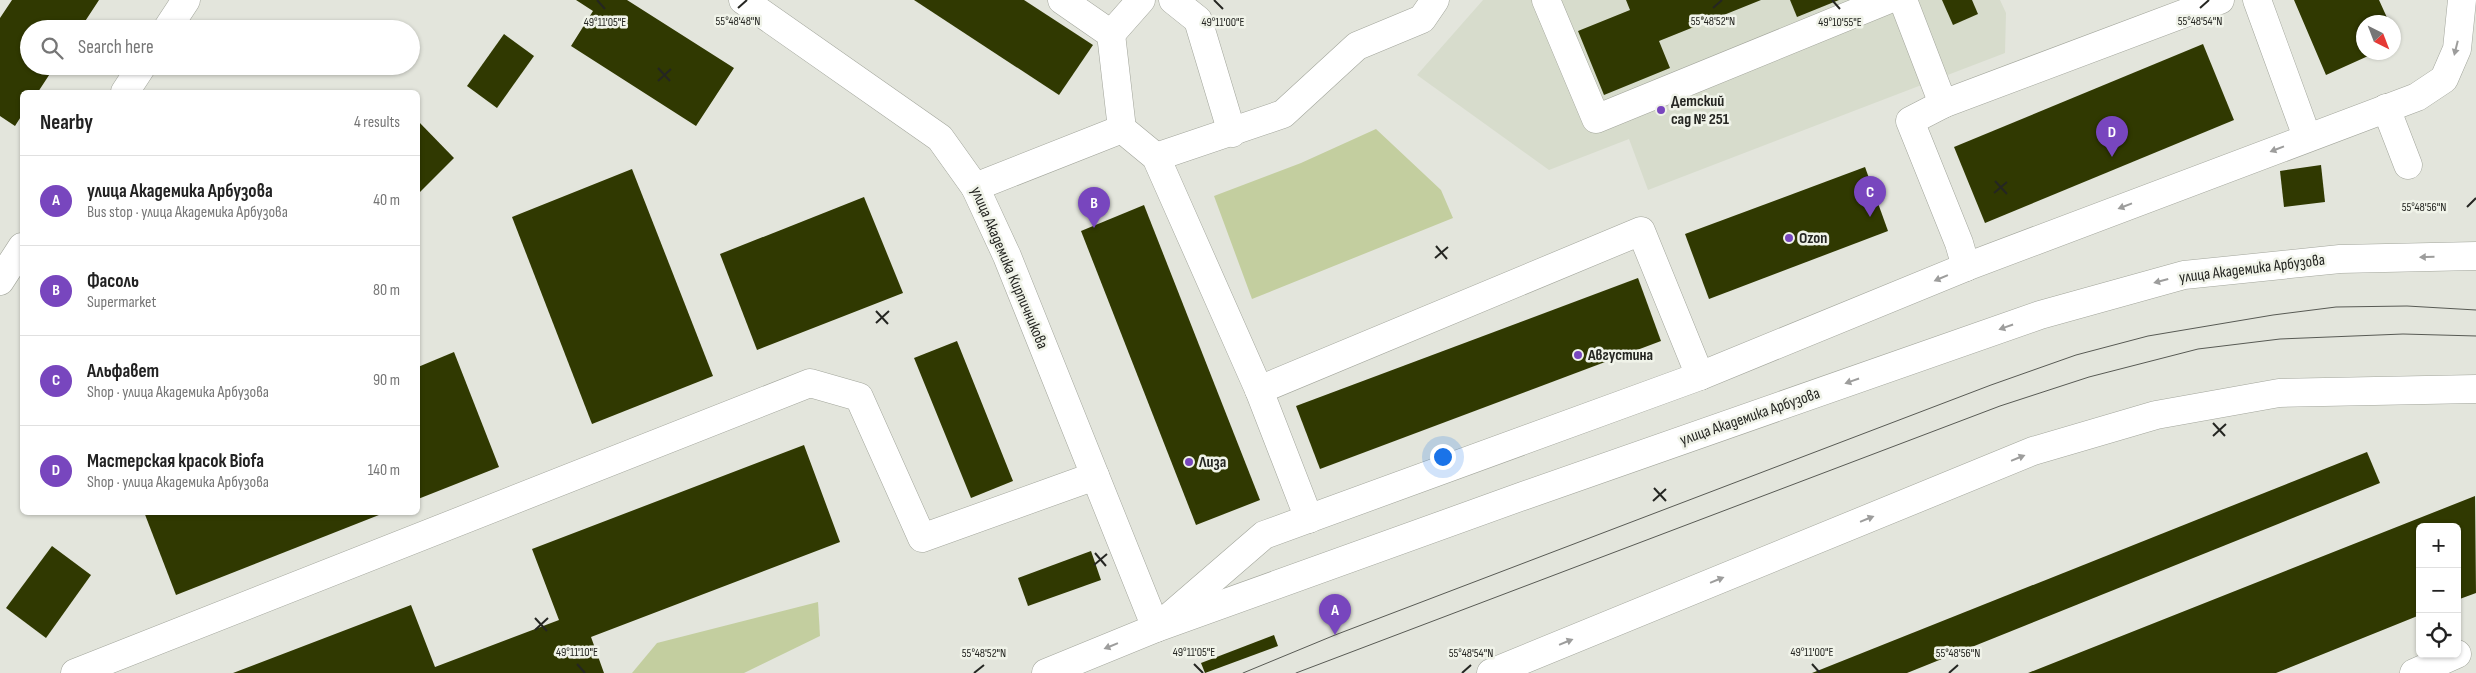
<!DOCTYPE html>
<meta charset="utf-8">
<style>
body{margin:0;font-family:"Sofia Sans Condensed",sans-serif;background:#f6f6f6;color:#222}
.controls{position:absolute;right:15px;bottom:15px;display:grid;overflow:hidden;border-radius:8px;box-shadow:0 1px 4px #0004}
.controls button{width:45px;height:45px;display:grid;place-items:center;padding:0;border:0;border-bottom:1px solid #e0e0e0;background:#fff;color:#222;font:25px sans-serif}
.compass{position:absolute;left:2356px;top:15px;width:45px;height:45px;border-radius:50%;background:#fff;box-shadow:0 1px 4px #0004;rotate:138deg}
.you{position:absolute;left:1442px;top:456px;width:18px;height:18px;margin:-12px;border:4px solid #fff;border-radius:50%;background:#1a73e8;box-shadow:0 0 0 8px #1a73e833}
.badge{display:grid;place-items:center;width:32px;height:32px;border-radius:50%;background:#7846be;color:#fff;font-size:16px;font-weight:700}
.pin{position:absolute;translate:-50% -41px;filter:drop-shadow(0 1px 2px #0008)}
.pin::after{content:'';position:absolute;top:26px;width:18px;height:15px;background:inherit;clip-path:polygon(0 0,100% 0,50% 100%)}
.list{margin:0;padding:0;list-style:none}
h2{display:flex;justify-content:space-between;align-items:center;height:65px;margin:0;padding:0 20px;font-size:21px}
h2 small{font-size:16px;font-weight:400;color:#767676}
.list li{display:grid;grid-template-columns:32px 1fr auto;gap:15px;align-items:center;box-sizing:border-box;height:90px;padding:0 20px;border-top:1px solid #e0e0e0}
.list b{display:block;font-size:19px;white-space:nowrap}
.list p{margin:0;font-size:16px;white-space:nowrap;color:#767676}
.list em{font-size:16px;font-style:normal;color:#767676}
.icon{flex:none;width:28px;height:28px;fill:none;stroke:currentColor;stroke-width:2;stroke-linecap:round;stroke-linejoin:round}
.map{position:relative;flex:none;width:2476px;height:673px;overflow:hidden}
.search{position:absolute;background:#fff;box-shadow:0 1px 4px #0004;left:20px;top:20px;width:400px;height:55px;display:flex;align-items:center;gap:12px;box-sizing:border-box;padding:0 18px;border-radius:28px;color:#767676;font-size:19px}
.panel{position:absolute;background:#fff;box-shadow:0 1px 4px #0004;left:20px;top:90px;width:400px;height:425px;border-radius:8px}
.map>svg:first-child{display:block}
</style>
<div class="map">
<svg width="2476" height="673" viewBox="0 0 2476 673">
<rect width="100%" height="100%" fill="#e3e5dc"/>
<path fill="#d7dccc" d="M 1483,0 L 2000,0 L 2006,13 L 2005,53 L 1648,190 L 1629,139 L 1549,170 L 1417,75 Z"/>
<g fill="#c3ce9f">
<path d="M 1376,129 L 1441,190 L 1453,218 L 1252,299 L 1214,196 L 1301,163 Z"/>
<path d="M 818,602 L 820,636 L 744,673 L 632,673 L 657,643 Z"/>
</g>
<g fill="#303901">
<path d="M 12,0 L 99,0 L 80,29 L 29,29 L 29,66 L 55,66 L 38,92 L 22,92 L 22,115 L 15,126 L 0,116 L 0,18 Z"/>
<path d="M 576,0 L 627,0 L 734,68 L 696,126 L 571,46 L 593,11 Z"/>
<path d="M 914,0 L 1024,0 L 1093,45 L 1059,95 Z"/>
<path d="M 1626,0 L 1761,0 L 1659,41 L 1670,68 L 1604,95 L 1578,31 L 1630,10 Z"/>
<path d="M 1790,0 L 1839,0 L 1797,17 Z"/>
<path d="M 1942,0 L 1972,0 L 1978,14 L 1953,25 Z"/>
<path d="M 2294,0 L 2379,0 L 2389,22 L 2364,22 L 2364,52 L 2377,52 L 2326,75 Z"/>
<path d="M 2394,33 L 2398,43 L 2394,45 Z"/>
<path d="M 504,34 L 534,56 L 497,108 L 467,86 Z"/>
<path d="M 2203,44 L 2234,120 L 1985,223 L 1954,147 Z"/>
<path d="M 418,121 L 454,158 L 418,194 Z"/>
<path d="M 2321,165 L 2325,202 L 2284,207 L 2280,171 Z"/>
<path d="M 1865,167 L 1888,231 L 1709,299 L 1685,234 Z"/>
<path d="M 632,169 L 713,376 L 592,424 L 512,217 Z"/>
<path d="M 864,197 L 903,293 L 757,350 L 720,254 Z"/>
<path d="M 1144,205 L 1260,500 L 1196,525 L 1081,231 Z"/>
<path d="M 1638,278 L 1661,341 L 1320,469 L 1296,406 Z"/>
<path d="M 957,341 L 1013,481 L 971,498 L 914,358 Z"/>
<path d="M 454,352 L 499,467 L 418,499 L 418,367 Z"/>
<path d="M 804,445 L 840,542 L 591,637 L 604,673 L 233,673 L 411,605 L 435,667 L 559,620 L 532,549 Z"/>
<path d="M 2367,452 L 2380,483 L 1907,673 L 1812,673 Z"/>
<path d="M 2475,496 L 2476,593 L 2457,600 L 2457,527 L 2420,527 L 2420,615 L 2276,673 L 2028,673 Z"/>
<path d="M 144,512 L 384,512 L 384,513 L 176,595 Z"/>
<path d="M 52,546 L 91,575 L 46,638 L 6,608 Z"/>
<path d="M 1091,551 L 1101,580 L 1028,606 L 1018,578 Z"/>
<path d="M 1274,635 L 1278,646 L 1205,673 L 1201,663 Z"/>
</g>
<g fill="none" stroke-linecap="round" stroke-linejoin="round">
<defs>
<g id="minor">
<path d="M 743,0 L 940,138 L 975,187 L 1007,256 L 1156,628"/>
<path d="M 1062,0 L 1111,34 L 1122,129 L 1156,157 L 1259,390 L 1309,519"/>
<path d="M 1173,0 L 1198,20 L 1232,133"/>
<path d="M 1546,0 L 1596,119 L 1887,0"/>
<path d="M 1903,0 L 1943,104"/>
<path d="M 2257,0 L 2307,137"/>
<path d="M 167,29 L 186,0"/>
<path d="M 1111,34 L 1141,0"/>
<path d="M 125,92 L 142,66"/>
<path d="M 2386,108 L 2408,165"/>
<path d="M 1156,157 L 1283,114 L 1357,46 L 1422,19 L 1435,0"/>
<path d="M 975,187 L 1122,129"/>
<path d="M 1966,267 L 1959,243 L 1910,121 L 1943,104 L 2220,0"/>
<path d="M 0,281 L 22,247"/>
<path d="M 1259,390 L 1641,231 L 1700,376"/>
<path d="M 75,673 L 810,383 L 859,397 L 922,538 L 1095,476"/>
<path d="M 2414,673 L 2457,654"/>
</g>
<g id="major">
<path d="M 1169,617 L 1264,535 L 1700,376 L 1966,267 L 2417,97 L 2444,79 L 2457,49 L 2462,0"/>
<path d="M 1046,673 L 1156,628 L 1523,496 L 2040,315 L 2184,275 L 2340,259 L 2476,256"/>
<path d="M 1491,673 L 2033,451 L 2156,415 L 2279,393 L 2476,389"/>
</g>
</defs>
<use href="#minor" stroke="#a2a59b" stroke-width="29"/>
<use href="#major" stroke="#a2a59b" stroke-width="29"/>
<use href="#minor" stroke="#fff" stroke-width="28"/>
<use href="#major" stroke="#fff" stroke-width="28"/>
<g stroke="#585a54" stroke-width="1">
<path d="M 1243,673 L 1335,635 L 1991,385 L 2076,355 L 2148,336 L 2273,315 L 2336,307 L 2407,306 L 2476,310"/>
<path d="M 1296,673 L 2000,406 L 2089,377 L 2198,349 L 2280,339 L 2403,334 L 2476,336"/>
</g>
</g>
<defs><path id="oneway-solid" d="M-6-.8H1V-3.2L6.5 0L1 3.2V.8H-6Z" transform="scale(1.25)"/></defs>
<g fill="#9d9d9c">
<use href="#oneway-solid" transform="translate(2456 48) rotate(104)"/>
<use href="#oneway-solid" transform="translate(2277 149) rotate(159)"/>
<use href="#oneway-solid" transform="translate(2125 206) rotate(159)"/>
<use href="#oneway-solid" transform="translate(2427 257) rotate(179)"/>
<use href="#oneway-solid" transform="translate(1941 278) rotate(157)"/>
<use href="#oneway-solid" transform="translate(2161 281) rotate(165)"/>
<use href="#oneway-solid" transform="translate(2006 327) rotate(161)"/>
<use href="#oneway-solid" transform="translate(1852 381) rotate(161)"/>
<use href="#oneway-solid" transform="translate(2018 458) rotate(-22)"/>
<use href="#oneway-solid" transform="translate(1867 519) rotate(-22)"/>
<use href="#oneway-solid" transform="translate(1717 580) rotate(-22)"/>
<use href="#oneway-solid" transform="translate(1566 642) rotate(-22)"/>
<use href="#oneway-solid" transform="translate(1111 646) rotate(158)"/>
</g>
<path fill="none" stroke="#252622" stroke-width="2" d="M 597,0 L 605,9M 1214,0 L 1223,9M 1832,0 L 1840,9M 738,8 L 747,0M 1713,8 L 1722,0M 2200,8 L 2209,0M 658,68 L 670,81M 658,81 L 671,69M 1995,181 L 2007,194M 1994,193 L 2007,182M 2467,207 L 2476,198M 1436,246 L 1447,259M 1435,258 L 1448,247M 876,311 L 888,324M 876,323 L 889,311M 2213,423 L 2225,436M 2213,436 L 2226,424M 1654,488 L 1666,501M 1653,501 L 1666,489M 1095,553 L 1106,566M 1094,565 L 1107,554M 535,618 L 547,631M 535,630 L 548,618M 577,664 L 585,673M 1194,664 L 1203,673M 1812,664 L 1820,673M 974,673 L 984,665M 1462,673 L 1471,665M 1949,673 L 1958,665"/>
<g fill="#7846be" stroke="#f0f3e9" stroke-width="2">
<circle cx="1661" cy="110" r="5"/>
<circle cx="1789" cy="238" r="5"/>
<circle cx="1578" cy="355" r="5"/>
<circle cx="1189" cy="462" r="5"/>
</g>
<g text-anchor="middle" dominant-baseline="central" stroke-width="5" stroke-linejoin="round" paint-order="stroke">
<g font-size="16" font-weight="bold" fill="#252622" stroke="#f0f3e9" text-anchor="start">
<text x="1671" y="101">Детский<tspan x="1671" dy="18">сад № 251</tspan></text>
<text x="1799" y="238">Ozon</text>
<text x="1588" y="355">Августина</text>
<text x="1199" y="462">Лиза</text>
</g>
<g font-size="16" fill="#252622" stroke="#f0f3e9">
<text transform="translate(1009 268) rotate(67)">улица Академика Кирпичникова</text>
<text transform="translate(2252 269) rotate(-7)">улица Академика Арбузова</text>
<text transform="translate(1750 417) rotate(-19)">улица Академика Арбузова</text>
</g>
</g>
<g font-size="12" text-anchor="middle" fill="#252622" stroke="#f0f3e9" stroke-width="5" stroke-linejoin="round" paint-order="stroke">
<text x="738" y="25">55°48'48"N</text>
<text x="1713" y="25">55°48'52"N</text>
<text x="2200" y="25">55°48'54"N</text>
<text x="605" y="26">49°11'05"E</text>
<text x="1223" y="26">49°11'00"E</text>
<text x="1840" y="26">49°10'55"E</text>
<text x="2424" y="211">55°48'56"N</text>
<text x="577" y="656">49°11'10"E</text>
<text x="1194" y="656">49°11'05"E</text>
<text x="1812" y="656">49°11'00"E</text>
<text x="984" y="657">55°48'52"N</text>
<text x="1471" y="657">55°48'54"N</text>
<text x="1958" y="657">55°48'56"N</text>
</g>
</svg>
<div class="controls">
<button>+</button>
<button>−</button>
<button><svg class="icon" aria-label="locate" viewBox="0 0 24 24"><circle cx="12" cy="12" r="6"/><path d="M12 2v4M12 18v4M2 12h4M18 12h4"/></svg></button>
</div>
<svg class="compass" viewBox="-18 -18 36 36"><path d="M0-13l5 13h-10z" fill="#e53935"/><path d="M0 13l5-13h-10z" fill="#767676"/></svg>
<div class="you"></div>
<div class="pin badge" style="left:1335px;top:635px">A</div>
<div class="pin badge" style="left:1094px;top:228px">B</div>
<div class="pin badge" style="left:1870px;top:217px">C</div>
<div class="pin badge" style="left:2112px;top:157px">D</div>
<div class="search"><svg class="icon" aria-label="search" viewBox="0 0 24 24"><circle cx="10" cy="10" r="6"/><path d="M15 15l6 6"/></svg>Search here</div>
<section class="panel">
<h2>Nearby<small>4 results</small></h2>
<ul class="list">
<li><span class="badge">A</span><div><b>улица Академика Арбузова</b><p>Bus stop · улица Академика Арбузова</p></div><em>40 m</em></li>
<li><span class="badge">B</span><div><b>Фасоль</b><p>Supermarket</p></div><em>80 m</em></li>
<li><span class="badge">C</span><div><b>Альфавет</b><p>Shop · улица Академика Арбузова</p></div><em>90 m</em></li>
<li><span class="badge">D</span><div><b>Мастерская красок Biofa</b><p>Shop · улица Академика Арбузова</p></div><em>140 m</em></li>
</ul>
</section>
</div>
